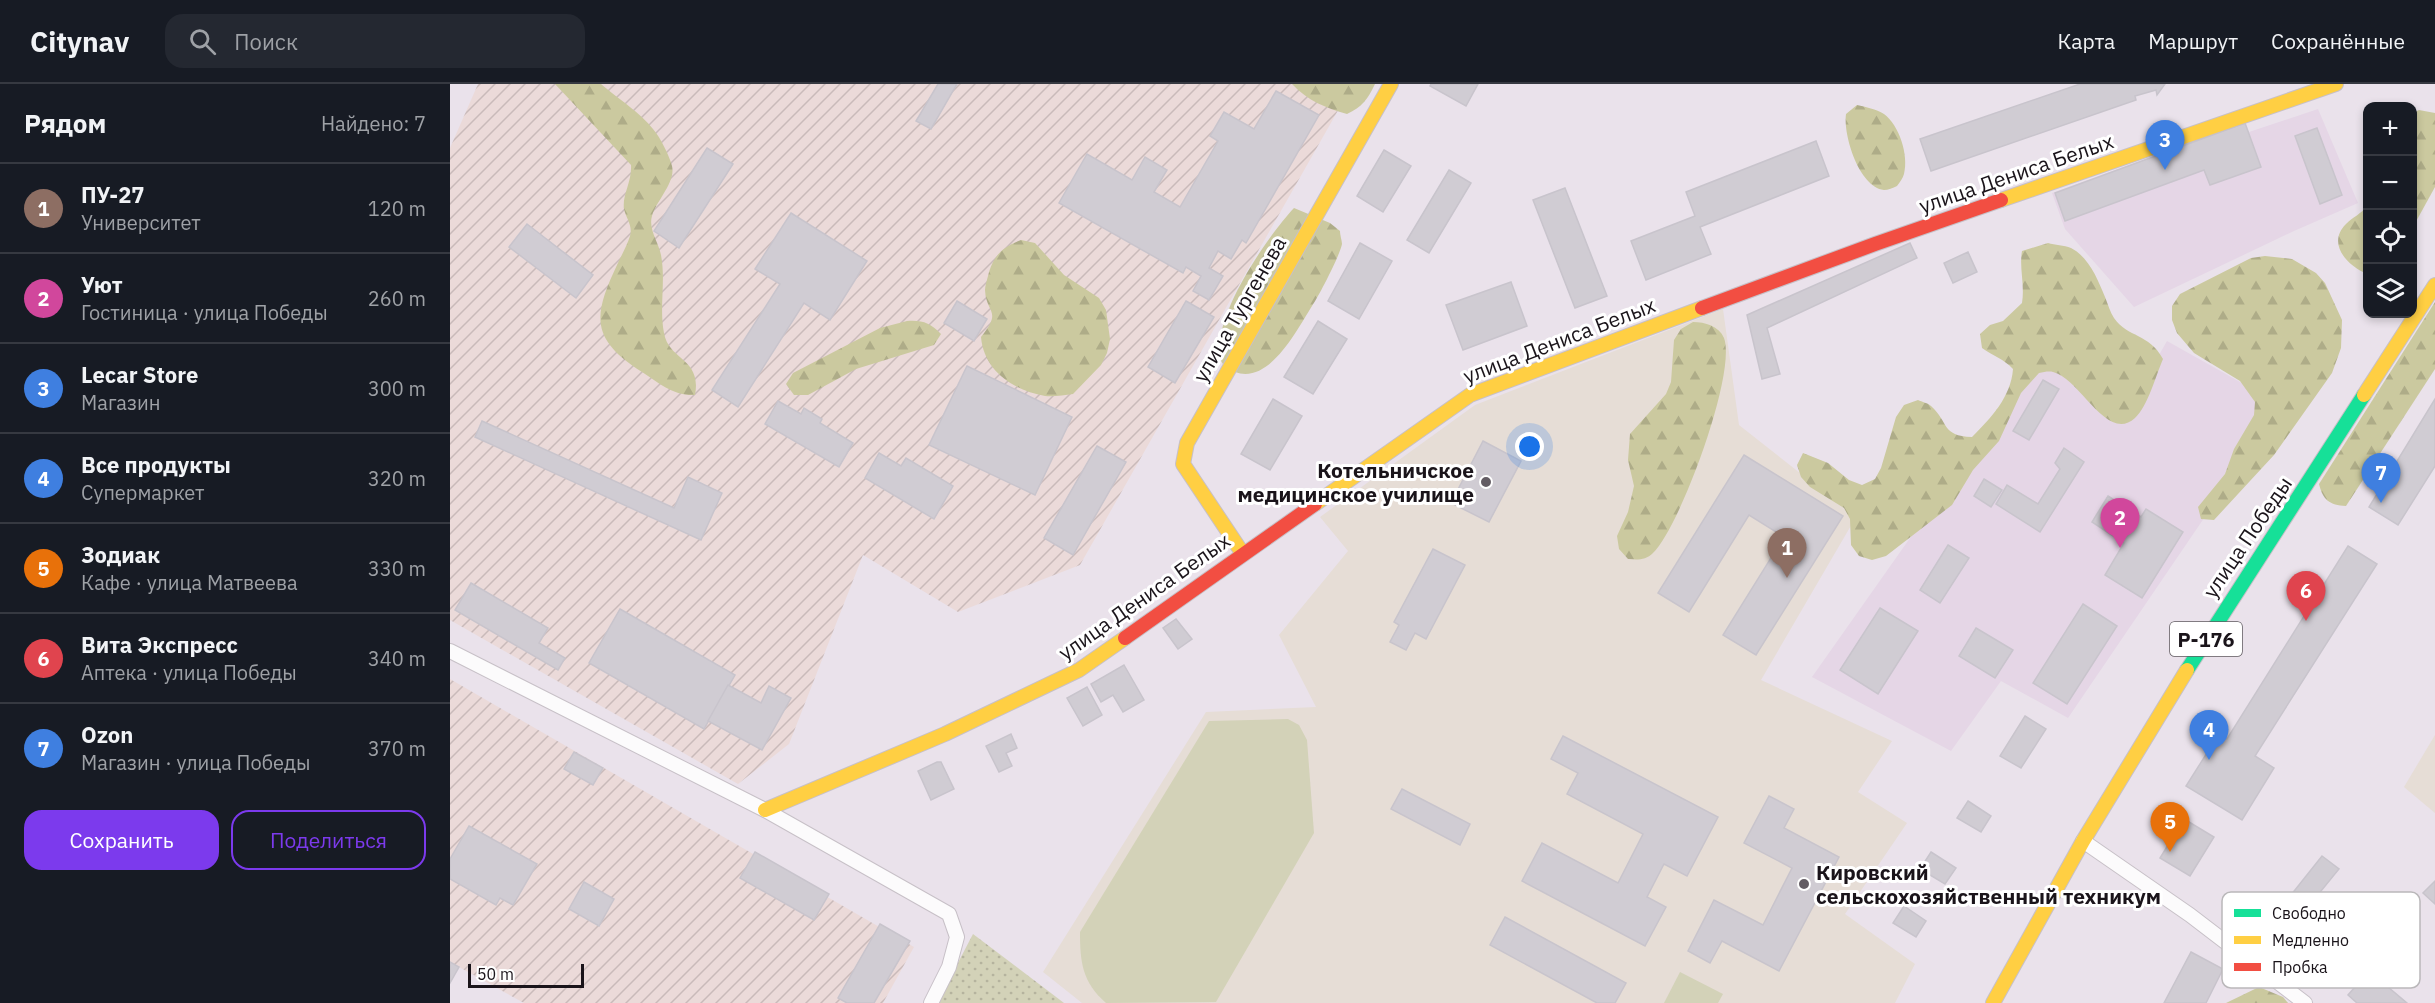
<!DOCTYPE html>
<html lang="ru">
<meta charset="utf-8">
<style>
body{margin:0;font-family:"IBM Plex Sans",sans-serif;background:#242831;color:#f1f3f6}
.controls{position:absolute;right:18px;top:18px;display:grid;overflow:hidden;border-radius:12px;box-shadow:0 3px 9px #0003}
.controls button{width:54px;height:54px;display:grid;place-items:center;padding:0;border:0;border-bottom:2px solid #363941;background:#171b24;color:#f1f3f6;font:30px sans-serif}
.scale{position:absolute;left:18px;bottom:15px;width:116px;box-sizing:border-box;padding-left:6px;border:3px solid #1a141a;border-top:0;font-size:16px;line-height:21px;white-space:nowrap;color:#1a141a;-webkit-text-stroke:4px #fff;paint-order:stroke}
.you{position:absolute;left:1080px;top:363px;width:21px;height:21px;margin:-15px;border:4px solid #fff;border-radius:50%;background:#1a73e8;box-shadow:0 0 0 9px #1a73e833}
.badge{display:grid;place-items:center;width:39px;height:39px;border-radius:50%;background:#7c3aed;color:#fff;font-size:20px;font-weight:700}
.pin{position:absolute;translate:-50% -50px;filter:drop-shadow(0 2px 3px #0008)}
.pin::after{content:'';position:absolute;top:32px;width:21px;height:18px;background:inherit;clip-path:polygon(0 0,100% 0,50% 100%)}
.list{margin:0;padding:0;list-style:none}
h2{display:flex;justify-content:space-between;align-items:center;height:78px;margin:0;padding:0 24px;font-size:26px}
h2 small{font-size:20px;font-weight:400;color:#9ea1a6}
.list li{display:grid;grid-template-columns:39px 1fr auto;gap:18px;align-items:center;box-sizing:border-box;height:90px;padding:0 24px;border-top:2px solid #363941}
.list b{display:block;font-size:22px;white-space:nowrap}
.list p{margin:0;font-size:20px;white-space:nowrap;color:#9ea1a6}
.list em{font-size:20px;font-style:normal;color:#9ea1a6}
.actions{display:flex;gap:12px;padding:18px 24px}
.actions a{flex:1;padding:14px 0;border:2px solid #7c3aed;border-radius:18px;text-align:center;font-size:21px;color:#7c3aed}
.actions .main{background:#7c3aed;color:#fff}
.icon{flex:none;width:33px;height:33px;fill:none;stroke:currentColor;stroke-width:2;stroke-linecap:round;stroke-linejoin:round}
.map{position:relative;flex:none;width:1985px;height:919px;overflow:hidden}
header{display:flex;align-items:center;gap:36px;box-sizing:border-box;height:84px;padding:0 30px;background:#171b24;border-bottom:2px solid #363941}
header strong{font-size:28px}
nav{display:flex;gap:33px;margin-inline-start:auto;font-size:21px}
.search{width:420px;height:54px;background:#242831;display:flex;align-items:center;gap:15px;box-sizing:border-box;padding:0 21px;border-radius:18px;color:#9ea1a6;font-size:22px}
main{display:flex}
aside{flex:1;background:#171b24}
.map>svg:first-child{display:block}
</style>
<header>
<strong>Citynav</strong>
<div class="search"><svg class="icon" aria-label="search" viewBox="0 0 24 24"><circle cx="10" cy="10" r="6"/><path d="M15 15l6 6"/></svg>Поиск</div>
<nav><a>Карта</a><a>Маршрут</a><a>Сохранённые</a></nav>
</header>
<main>
<aside>
<h2>Рядом<small>Найдено: 7</small></h2>
<ul class="list">
<li><span class="badge" style="background:#8d6e63">1</span><div><b>ПУ-27</b><p>Университет</p></div><em>120 m</em></li>
<li><span class="badge" style="background:#d1479c">2</span><div><b>Уют</b><p>Гостиница · улица Победы</p></div><em>260 m</em></li>
<li><span class="badge" style="background:#3f7fe0">3</span><div><b>Lecar Store</b><p>Магазин</p></div><em>300 m</em></li>
<li><span class="badge" style="background:#3f7fe0">4</span><div><b>Все продукты</b><p>Супермаркет</p></div><em>320 m</em></li>
<li><span class="badge" style="background:#e8710a">5</span><div><b>Зодиак</b><p>Кафе · улица Матвеева</p></div><em>330 m</em></li>
<li><span class="badge" style="background:#e0444e">6</span><div><b>Вита Экспресс</b><p>Аптека · улица Победы</p></div><em>340 m</em></li>
<li><span class="badge" style="background:#3f7fe0">7</span><div><b>Ozon</b><p>Магазин · улица Победы</p></div><em>370 m</em></li>
</ul>
<div class="actions"><a class="main">Сохранить</a><a>Поделиться</a></div>
</aside>
<div class="map">
<svg width="1985" height="919" viewBox="0 0 1985 919">
<defs>
<pattern id="industrial-furrows" width="10" height="10" patternUnits="userSpaceOnUse" patternTransform="scale(1.5)"><rect width="10" height="10" fill="#ebdad9"/><path d="M-1 1l2-2M0 10L10 0M9 11l2-2" fill="none" stroke="#c9baba"/></pattern>
<pattern id="grass-dots" width="8" height="8" patternUnits="userSpaceOnUse" patternTransform="scale(1.5)"><rect width="8" height="8" fill="#d3d2b8"/><path d="M2 2h.1M6 6h.1" fill="none" stroke="#b5b39e" stroke-width="1.8" stroke-linecap="round"/></pattern>
<pattern id="forest-firs" width="22" height="20" patternUnits="userSpaceOnUse" patternTransform="scale(1.5)"><rect width="22" height="20" fill="#cbc99f"/><path d="M5 1l3.5 6h-7zM16 11l3.5 6h-7z" fill="#aeac88"/></pattern>
</defs>
<rect width="100%" height="100%" fill="#eae2eb"/>
<g fill="#e5d6e6">
<path d="M 1868,25 L 1908,119 L 1844,147 L 1684,223 L 1615,145 L 1602,109 L 1792,40 L 1796,49 Z"/>
<path d="M 1717,257 L 1831,321 L 1618,634 L 1551,597 L 1501,667 L 1362,593 L 1587,274 L 1676,329 Z"/>
</g>
<g fill="url(#industrial-furrows)">
<path d="M 28,0 L 903,0 L 630,481 L 508,528 L 413,471 L 339,660 L 288,700 L 0,536 L 0,64 Z"/>
<path d="M 0,595 L 464,863 L 433,919 L 74,919 L 0,878 Z"/>
</g>
<g fill="#e6ddd6">
<path d="M 1273,225 L 1289,341 L 1406,433 L 1311,596 L 1442,657 L 1408,708 L 1457,739 L 1395,830 L 1465,880 L 1445,919 L 632,919 L 593,888 L 756,628 L 866,623 L 829,551 L 898,467 L 870,433 L 1025,321 Z"/>
<path d="M 1985,651 L 1985,729 L 1954,703 Z"/>
</g>
<path fill="url(#grass-dots)" d="M 523,850 L 614,919 L 487,919 Z"/>
<g fill="url(#forest-firs)">
<path d="M 105,0 L 151,0 C 166,13 192,30 203,45 C 210,53 219,71 222,82 C 226,98 206,117 202,132 C 198,145 209,159 211,171 C 216,197 209,223 214,249 C 219,277 252,274 245,311 C 223,312 209,299 192,288 C 140,255 143,232 167,181 C 171,172 177,162 180,152 C 183,142 176,134 174,125 C 172,111 182,98 181,81 Z"/>
<path d="M 842,0 L 925,0 C 918,15 912,23 897,30 C 876,24 858,17 842,0 Z"/>
<path d="M 1407,21 C 1416,23 1426,25 1434,30 C 1449,41 1459,71 1454,90 C 1453,94 1450,98 1447,102 C 1443,104 1438,106 1434,106 C 1409,103 1393,51 1396,30 Z"/>
<path d="M 1969,26 L 1985,29 L 1985,103 L 1963,143 L 1963,29 Z"/>
<path d="M 1917,122 L 1917,190 C 1898,182 1876,160 1896,140 C 1903,133 1911,130 1917,122 Z"/>
<path d="M 844,124 L 880,139 L 890,147 C 890,151 892,157 892,160 C 890,171 869,212 862,222 C 847,246 819,301 785,288 C 778,285 771,281 770,273 C 763,231 817,153 844,124 Z"/>
<path d="M 571,156 L 585,159 L 614,191 L 649,214 L 656,226 L 660,255 L 657,269 L 651,281 L 623,310 C 614,311 604,313 595,312 C 563,306 534,287 531,253 C 553,226 536,230 535,206 C 535,202 537,196 538,192 C 543,172 552,163 571,156 Z"/>
<path d="M 1598,159 C 1605,161 1614,161 1621,164 C 1639,173 1648,196 1655,213 C 1658,220 1660,228 1664,234 C 1678,254 1699,249 1713,275 C 1706,291 1698,322 1685,334 C 1657,360 1630,294 1603,288 C 1599,287 1594,288 1589,289 L 1571,309 L 1549,357 L 1523,386 L 1502,421 L 1436,472 L 1422,476 L 1409,472 L 1401,461 L 1400,435 L 1394,424 L 1360,403 L 1351,393 L 1347,381 L 1353,369 L 1378,379 L 1399,396 L 1412,401 L 1425,395 L 1431,384 L 1446,333 L 1454,321 L 1468,316 C 1472,318 1478,319 1481,322 C 1499,338 1491,352 1522,353 C 1541,334 1561,313 1563,285 C 1554,275 1543,272 1532,264 L 1530,250 L 1540,241 L 1553,237 L 1572,219 C 1575,201 1569,184 1572,167 Z"/>
<path d="M 1815,172 L 1842,175 L 1866,189 L 1875,199 L 1892,236 L 1891,264 L 1882,289 L 1824,371 L 1764,436 L 1751,435 L 1748,423 L 1775,390 L 1784,365 L 1804,331 L 1805,318 L 1790,297 L 1744,269 L 1727,249 L 1722,236 L 1722,222 L 1730,210 L 1801,174 Z"/>
<path d="M 1985,218 L 1985,285 L 1896,422 C 1879,421 1873,416 1869,400 Z"/>
<path d="M 457,237 C 473,236 480,239 491,250 L 484,261 L 406,285 L 358,311 L 344,311 L 336,300 L 343,289 L 430,244 Z"/>
<path d="M 1243,238 C 1255,238 1269,242 1274,254 C 1287,289 1230,443 1203,469 C 1196,476 1188,476 1178,475 L 1169,465 L 1167,452 L 1178,428 L 1184,402 L 1178,376 L 1180,350 L 1216,310 L 1221,298 L 1224,256 L 1231,245 Z"/>
<path d="M 1809,903 L 1833,913 L 1838,919 L 1776,919 Z"/>
</g>
<g fill="#d3d2b8">
<path d="M 838,635 L 849,641 L 857,656 L 864,749 L 766,918 L 656,919 C 632,898 630,878 630,848 L 759,637 Z"/>
<path d="M 1230,888 L 1273,910 L 1268,919 L 1214,919 Z"/>
</g>
<g fill="#d0ccd3" stroke="#c8c4cc" stroke-width="1.5">
<path d="M 488,0 L 507,0 L 481,45 L 466,37 Z"/>
<path d="M 981,0 L 1028,0 L 1016,22 L 980,2 Z"/>
<path d="M 1630,0 L 1715,0 L 1707,11 L 1706,6 L 1685,12 L 1686,16 L 1481,87 L 1470,55 Z"/>
<path d="M 826,7 L 869,31 L 796,159 L 792,156 L 781,175 L 768,167 L 759,184 L 773,192 L 759,216 L 743,207 L 751,192 L 736,183 L 733,189 L 609,119 L 637,70 L 682,96 L 695,73 L 717,86 L 704,108 L 730,123 L 768,57 L 760,52 L 774,28 L 804,45 Z"/>
<path d="M 1795,39 L 1811,83 L 1760,101 L 1754,86 L 1615,137 L 1605,109 Z"/>
<path d="M 1867,44 L 1892,111 L 1870,120 L 1845,52 Z"/>
<path d="M 1366,57 L 1379,92 L 1250,143 L 1261,170 L 1196,196 L 1181,157 L 1245,132 L 1236,108 Z"/>
<path d="M 257,64 L 283,80 L 229,164 L 204,147 Z"/>
<path d="M 934,66 L 961,82 L 933,128 L 907,112 Z"/>
<path d="M 999,86 L 1021,99 L 979,169 L 957,156 Z"/>
<path d="M 1115,104 L 1157,212 L 1125,224 L 1083,116 Z"/>
<path d="M 341,129 L 417,177 L 380,236 L 354,219 L 288,323 L 262,306 L 330,200 L 305,185 Z"/>
<path d="M 77,140 L 143,191 L 126,214 L 59,163 Z"/>
<path d="M 910,159 L 942,177 L 909,235 L 878,217 Z"/>
<path d="M 1460,159 L 1467,174 L 1317,244 L 1330,290 L 1312,295 L 1297,231 Z"/>
<path d="M 1518,168 L 1527,188 L 1503,199 L 1494,179 Z"/>
<path d="M 1061,198 L 1077,242 L 1013,266 L 996,221 Z"/>
<path d="M 507,217 L 537,235 L 524,257 L 494,239 Z"/>
<path d="M 736,217 L 764,233 L 725,299 L 698,283 Z"/>
<path d="M 868,237 L 897,255 L 863,310 L 834,293 Z"/>
<path d="M 517,282 L 622,333 L 585,411 L 479,361 Z"/>
<path d="M 1593,296 L 1609,305 L 1579,356 L 1563,347 Z"/>
<path d="M 823,315 L 852,332 L 820,386 L 791,370 Z"/>
<path d="M 1985,315 L 1985,382 L 1948,441 L 1919,423 Z"/>
<path d="M 328,317 L 351,330 L 354,324 L 372,335 L 370,339 L 403,359 L 389,383 L 315,340 Z"/>
<path d="M 32,337 L 224,424 L 238,393 L 272,409 L 251,456 L 25,353 Z"/>
<path d="M 1033,357 L 1071,377 L 1039,438 L 1001,419 Z"/>
<path d="M 647,362 L 676,378 L 623,471 L 594,454 Z"/>
<path d="M 1614,364 L 1634,378 L 1590,448 L 1546,420 L 1557,401 L 1588,420 L 1610,385 L 1605,379 Z"/>
<path d="M 429,369 L 451,382 L 456,374 L 503,402 L 484,435 L 415,394 Z"/>
<path d="M 1294,371 L 1393,432 L 1306,571 L 1273,551 L 1334,453 L 1299,431 L 1239,528 L 1208,509 Z"/>
<path d="M 1534,395 L 1552,406 L 1541,423 L 1524,412 Z"/>
<path d="M 1658,412 L 1691,433 L 1696,425 L 1733,448 L 1692,514 L 1655,491 L 1674,459 L 1642,438 Z"/>
<path d="M 1498,461 L 1519,474 L 1490,519 L 1470,506 Z"/>
<path d="M 1898,462 L 1927,480 L 1805,672 L 1824,684 L 1792,736 L 1736,702 L 1769,650 L 1777,655 Z"/>
<path d="M 983,465 L 1015,481 L 976,555 L 965,549 L 956,566 L 940,558 L 949,541 L 944,538 Z"/>
<path d="M 21,499 L 98,544 L 89,559 L 115,574 L 108,586 L 5,526 Z"/>
<path d="M 1633,520 L 1667,542 L 1617,620 L 1583,599 Z"/>
<path d="M 1430,524 L 1468,547 L 1428,610 L 1390,586 Z"/>
<path d="M 170,525 L 285,591 L 254,645 L 139,579 Z"/>
<path d="M 726,535 L 742,555 L 728,565 L 713,544 Z"/>
<path d="M 1526,544 L 1563,566 L 1545,594 L 1509,572 Z"/>
<path d="M 674,581 L 694,616 L 673,628 L 663,611 L 651,618 L 641,600 Z"/>
<path d="M 278,601 L 311,619 L 319,602 L 341,614 L 312,666 L 258,637 Z"/>
<path d="M 637,603 L 652,631 L 633,642 L 617,614 Z"/>
<path d="M 1575,632 L 1596,645 L 1571,684 L 1550,672 Z"/>
<path d="M 561,650 L 567,664 L 556,669 L 562,682 L 549,688 L 536,662 Z"/>
<path d="M 1113,652 L 1268,733 L 1237,792 L 1214,780 L 1197,813 L 1216,823 L 1195,862 L 1072,797 L 1092,759 L 1168,799 L 1193,750 L 1117,710 L 1128,689 L 1101,675 Z"/>
<path d="M 124,668 L 153,684 L 143,701 L 114,685 Z"/>
<path d="M 487,678 L 491,678 L 504,705 L 481,716 L 468,687 Z"/>
<path d="M 952,705 L 1020,740 L 1010,761 L 941,725 Z"/>
<path d="M 1319,712 L 1344,725 L 1334,744 L 1389,773 L 1329,887 L 1272,857 L 1260,879 L 1238,867 L 1264,816 L 1313,841 L 1342,784 L 1294,759 Z"/>
<path d="M 1518,717 L 1541,732 L 1531,748 L 1507,734 Z"/>
<path d="M 1734,735 L 1764,753 L 1740,792 L 1710,774 Z"/>
<path d="M 19,742 L 87,780 L 63,821 L 50,814 L 46,821 L 0,795 L 0,775 Z"/>
<path d="M 305,768 L 379,810 L 364,836 L 290,794 Z"/>
<path d="M 1481,768 L 1506,784 L 1495,800 L 1470,785 Z"/>
<path d="M 1872,772 L 1889,785 L 1845,839 L 1829,826 Z"/>
<path d="M 1985,797 L 1985,820 L 1973,809 Z"/>
<path d="M 134,798 L 164,815 L 149,842 L 119,825 Z"/>
<path d="M 1454,822 L 1476,837 L 1466,853 L 1443,839 Z"/>
<path d="M 1055,833 L 1176,899 L 1165,919 L 1147,919 L 1040,861 Z"/>
<path d="M 430,840 L 460,857 L 424,919 L 397,919 L 388,914 Z"/>
<path d="M 1741,868 L 1773,885 L 1756,919 L 1714,919 Z"/>
<path d="M 0,878 L 9,883 L 0,899 Z"/>
<path d="M 1919,887 L 1957,919 L 1907,919 L 1898,911 Z"/>
</g>
<g fill="none" stroke-linecap="round" stroke-linejoin="round">
<defs>
<g id="street">
<path d="M 0,567 L 315,726 L 499,830 L 507,853 L 499,883 L 481,919"/>
<path d="M 1633,757 L 1740,831 L 1855,919"/>
</g>
<path id="fast" d="M 1737,586 L 1914,311"/>
<g id="slow">
<path d="M 1551,116 L 1886,0"/>
<path d="M 1914,311 L 1985,201"/>
<path d="M 865,420 L 1020,311 L 1252,224"/>
<path d="M 793,470 L 733,380 L 737,359 L 941,0"/>
<path d="M 315,726 L 495,650 L 629,586 L 675,554"/>
<path d="M 1543,919 L 1633,757 L 1737,586"/>
</g>
<g id="jam">
<path d="M 1252,224 L 1425,160 L 1551,116"/>
<path d="M 675,554 L 865,420"/>
</g>
</defs>
<use href="#street" stroke="#c7c0c7" stroke-width="16"/>
<use href="#fast" stroke="#c7c0c7" stroke-width="16"/>
<use href="#slow" stroke="#c7c0c7" stroke-width="16"/>
<use href="#jam" stroke="#c7c0c7" stroke-width="16"/>
<use href="#street" stroke="#fcfbfc" stroke-width="14"/>
<use href="#fast" stroke="#16e098" stroke-width="14"/>
<use href="#slow" stroke="#ffcf43" stroke-width="14"/>
<use href="#jam" stroke="#f24e42" stroke-width="14"/>
</g>
<g fill="#635c63" stroke="#fff" stroke-width="2">
<circle cx="1036" cy="398" r="6"/>
<circle cx="1354" cy="800" r="6"/>
</g>
<g text-anchor="middle" dominant-baseline="central" stroke-width="6" stroke-linejoin="round" paint-order="stroke">
<rect fill="#fff" stroke="#5f5a5f" stroke-width="1.5" x="1720" y="538" width="72" height="34" rx="4.5"/>
<g font-size="20" font-weight="bold" fill="#1a141a">
<text x="1756" y="555">Р-176</text>
</g>
<g font-size="21" fill="#1a141a" stroke="#fff">
<text transform="translate(1566 89) rotate(-19)">улица Дениса Белых</text>
<text transform="translate(789 225) rotate(-60)">улица Тургенева</text>
<text transform="translate(1109 256) rotate(-21)">улица Дениса Белых</text>
<text transform="translate(1797 453) rotate(-56)">улица Победы</text>
<text transform="translate(694 512) rotate(-35)">улица Дениса Белых</text>
</g>
<g font-size="21" font-weight="bold" fill="#1a141a" stroke="#fff" text-anchor="end">
<text x="1024" y="386">Котельничское<tspan x="1024" dy="24">медицинское училище</tspan></text>
<text x="1366" y="788" text-anchor="start">Кировский<tspan x="1366" dy="24">сельскохозяйственный техникум</tspan></text>
</g>
</g>
<rect x="1772" y="808" width="198" height="96" rx="9" fill="#fff" stroke="#bab8ba" stroke-width="1.5"/>
<rect x="1784" y="825" width="27" height="8" fill="#16e098"/>
<rect x="1784" y="852" width="27" height="8" fill="#ffcf43"/>
<rect x="1784" y="879" width="27" height="8" fill="#f24e42"/>
<g font-size="16" fill="#1a141a">
<text x="1822" y="835">Свободно</text>
<text x="1822" y="862">Медленно</text>
<text x="1822" y="889">Пробка</text>
</g>
</svg>
<div class="controls">
<button>+</button>
<button>−</button>
<button><svg class="icon" aria-label="locate" viewBox="0 0 24 24"><circle cx="12" cy="12" r="6"/><path d="M12 2v4M12 18v4M2 12h4M18 12h4"/></svg></button>
<button><svg class="icon" aria-label="layers" viewBox="0 0 24 24"><path d="M12 4l9 5-9 5-9-5zM3 14l9 5 9-5"/></svg></button>
</div>
<div class="scale">50 m</div>
<div class="you"></div>
<div class="pin badge" style="left:1337px;top:494px;background:#8d6e63">1</div>
<div class="pin badge" style="left:1670px;top:464px;background:#d1479c">2</div>
<div class="pin badge" style="left:1715px;top:86px;background:#3f7fe0">3</div>
<div class="pin badge" style="left:1759px;top:676px;background:#3f7fe0">4</div>
<div class="pin badge" style="left:1720px;top:768px;background:#e8710a">5</div>
<div class="pin badge" style="left:1856px;top:537px;background:#e0444e">6</div>
<div class="pin badge" style="left:1931px;top:419px;background:#3f7fe0">7</div>
</div>
</main>
